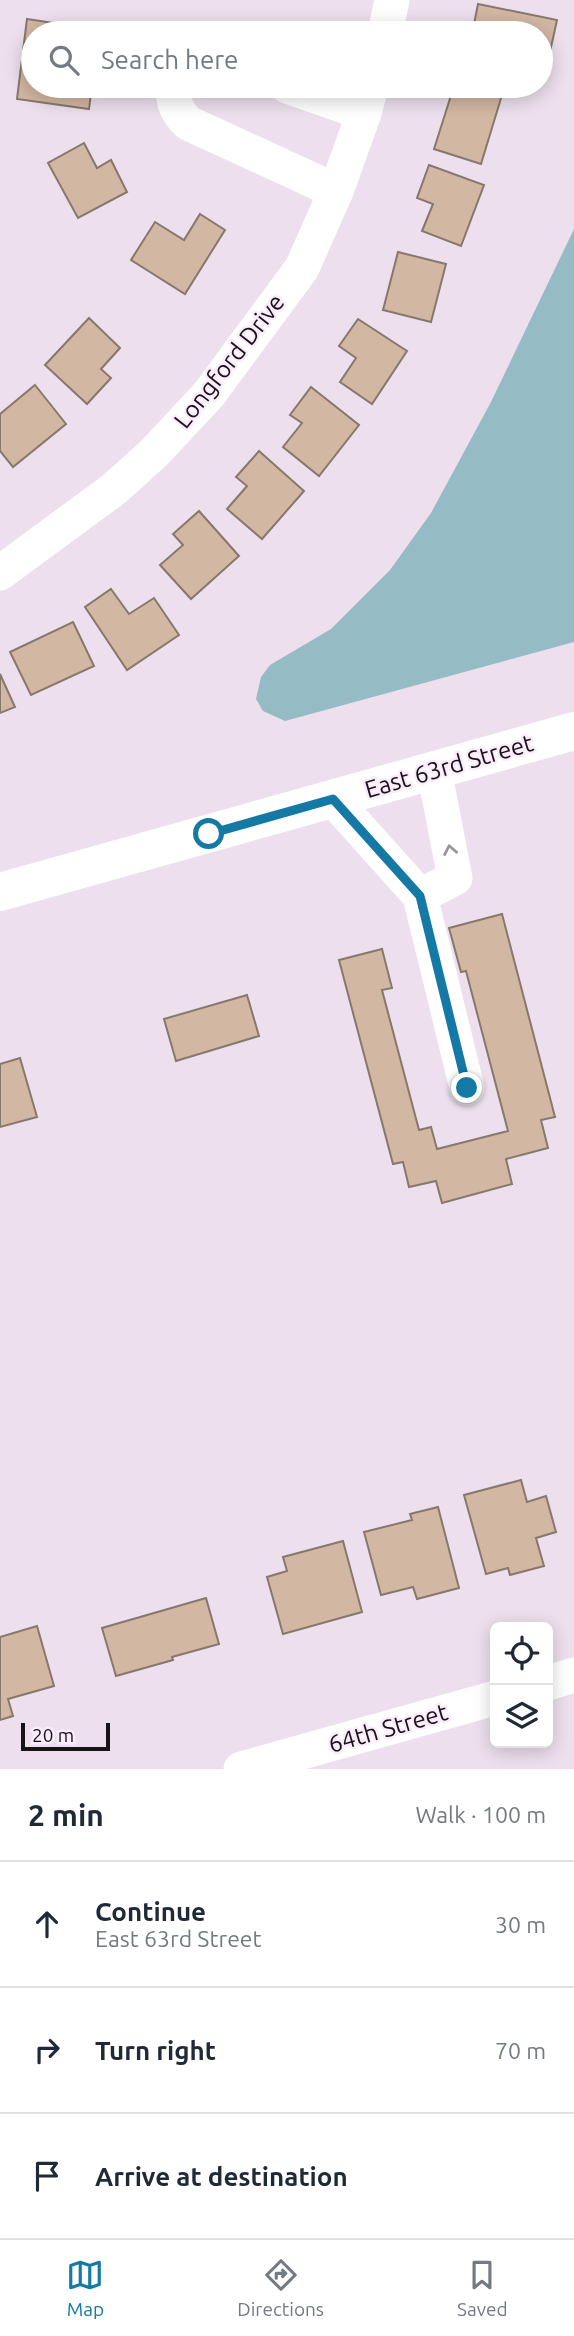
<!DOCTYPE html>
<meta charset="utf-8">
<style>
body{margin:0;font-family:Ubuntu,sans-serif;background:#f2f2f3;color:#1f2937}
.controls{position:absolute;right:21px;bottom:21px;display:grid;overflow:hidden;border-radius:10px;box-shadow:0 4px 18px #0003}
.controls button{width:63px;height:63px;display:grid;place-items:center;padding:0;border:0;border-bottom:2px solid #e0e1e3;background:#fff;color:#1f2937;font:35px sans-serif}
.scale{position:absolute;left:21px;bottom:18px;width:89px;box-sizing:border-box;padding-left:7px;border:4px solid #181318;border-top:0;font-size:19px;line-height:24px;white-space:nowrap;color:#181318;-webkit-text-stroke:5px #fbecfb;paint-order:stroke}
.stop{position:absolute;width:21px;height:21px;margin:-16px;border:5px solid #147aa5;border-radius:50%;background:#fff}
.stop.end{background:#147aa5;border-color:#fff;box-shadow:0 2px 7px #0008}
.list{margin:0;padding:0;list-style:none}
h2{display:flex;justify-content:space-between;align-items:center;height:91px;margin:0;padding:0 28px;font-size:30px}
h2 small{font-size:23px;font-weight:400;color:#747a83}
.list li{display:grid;grid-template-columns:46px 1fr auto;gap:21px;align-items:center;box-sizing:border-box;height:126px;padding:0 28px;border-top:2px solid #e0e1e3}
.list b{display:block;font-size:26px;white-space:nowrap}
.list p{margin:0;font-size:23px;white-space:nowrap;color:#747a83}
.list em{font-size:23px;font-style:normal;color:#747a83}
.icon{flex:none;width:38px;height:38px;fill:none;stroke:currentColor;stroke-width:2;stroke-linecap:round;stroke-linejoin:round}
.map{position:relative;flex:none;width:574px;height:1769px;overflow:hidden}
.search{position:absolute;background:#fff;box-shadow:0 4px 18px #0003;left:21px;right:21px;top:21px;height:77px;display:flex;align-items:center;gap:18px;box-sizing:border-box;padding:0 24px;border-radius:38px;color:#747a83;font-size:26px}
.sheet{height:469px;background:#fff}
nav{display:flex;justify-content:space-around;align-items:center;box-sizing:border-box;height:98px;border-top:2px solid #e0e1e3;background:#fff;font-size:19px;color:#747a83}
nav a{display:grid;justify-items:center;gap:4px}
nav .on{color:#147aa5}
.map>svg:first-child{display:block}
</style>
<div class="map">
<svg width="574" height="1769" viewBox="0 0 574 1769">
<rect width="100%" height="100%" fill="#eddfed"/>
<path fill="#95bbc4" d="M 574,229 L 574,642 L 285,721 L 263,711 L 256,699 L 261,677 L 270,665 L 331,629 L 390,570 L 431,513 L 491,402 Z"/>
<g fill="#d2b7a2" stroke="#86786c" stroke-width="2">
<path d="M 478,4 L 557,20 L 548,61 L 541,59 L 541,33 L 465,33 L 467,22 L 474,24 Z"/>
<path d="M 27,19 L 74,26 L 73,33 L 33,33 L 33,86 L 92,86 L 89,109 L 17,99 Z"/>
<path d="M 454,86 L 471,86 L 502,95 L 481,164 L 434,149 Z"/>
<path d="M 84,143 L 97,168 L 111,160 L 127,192 L 78,218 L 48,163 Z"/>
<path d="M 429,165 L 484,185 L 461,246 L 422,231 L 433,204 L 417,198 Z"/>
<path d="M 200,214 L 225,230 L 185,294 L 131,260 L 155,222 L 184,240 Z"/>
<path d="M 398,252 L 446,264 L 431,322 L 383,310 Z"/>
<path d="M 89,318 L 120,348 L 101,369 L 111,378 L 87,404 L 45,365 Z"/>
<path d="M 358,319 L 407,351 L 372,404 L 340,382 L 356,358 L 339,346 Z"/>
<path d="M 35,385 L 66,424 L 13,467 L 0,451 L 0,414 Z"/>
<path d="M 311,387 L 359,425 L 319,476 L 283,447 L 302,423 L 290,415 Z"/>
<path d="M 259,451 L 304,491 L 262,539 L 227,509 L 247,486 L 236,477 Z"/>
<path d="M 199,511 L 239,556 L 191,599 L 160,565 L 183,545 L 173,534 Z"/>
<path d="M 111,589 L 129,614 L 154,598 L 179,635 L 127,670 L 85,607 Z"/>
<path d="M 73,622 L 94,666 L 31,695 L 10,652 Z"/>
<path d="M 0,674 L 15,707 L 0,713 Z"/>
<path d="M 502,914 L 555,1117 L 541,1120 L 548,1148 L 506,1159 L 512,1184 L 442,1203 L 436,1181 L 409,1187 L 403,1162 L 393,1164 L 339,960 L 382,949 L 392,988 L 382,990 L 419,1130 L 431,1127 L 437,1149 L 508,1131 L 466,971 L 461,972 L 449,928 Z"/>
<path d="M 247,995 L 259,1036 L 176,1061 L 164,1019 Z"/>
<path d="M 20,1058 L 37,1117 L 0,1127 L 0,1064 Z"/>
<path d="M 521,1480 L 527,1502 L 546,1496 L 556,1532 L 536,1538 L 544,1566 L 510,1575 L 508,1568 L 486,1574 L 464,1495 Z"/>
<path d="M 438,1507 L 459,1588 L 417,1599 L 413,1587 L 381,1595 L 364,1532 L 412,1520 L 410,1514 Z"/>
<path d="M 343,1541 L 362,1612 L 283,1634 L 267,1577 L 287,1571 L 283,1557 Z"/>
<path d="M 206,1598 L 219,1644 L 172,1657 L 173,1660 L 116,1676 L 102,1628 Z"/>
<path d="M 37,1626 L 54,1686 L 8,1699 L 13,1716 L 0,1720 L 0,1637 Z"/>
</g>
<g fill="none" stroke-linecap="round" stroke-linejoin="round">
<g stroke="#fff" stroke-width="35">
<path d="M 385,33 L 392,0"/>
<path d="M 174,86 C 172,102 177,112 188,123 L 336,191"/>
<path d="M 287,86 L 364,113"/>
<path d="M 0,573 L 114,489 L 154,453 L 209,394 L 302,268 L 336,191 L 364,113 L 371,86"/>
<path d="M 333,799 L 420,896 L 467,1088"/>
<path d="M 420,896 L 455,878 L 434,770"/>
<path d="M 548,1683 L 574,1675"/>
<path d="M 241,1769 L 495,1698"/>
</g>
<path stroke="#fff" stroke-width="38" d="M 0,892 L 574,731"/>
</g>
<defs><path id="oneway-chevron" d="M-2-3.5L2.5 0L-2 3.5" fill="none" stroke-width="1.6" stroke-linecap="round" stroke-linejoin="round" transform="scale(1.75)"/></defs>
<use stroke="#979597" href="#oneway-chevron" transform="translate(450 850) rotate(-101)"/>
<g fill="none" stroke-linecap="round" stroke-linejoin="round">
<path stroke="#147aa5" stroke-width="9" d="M 209,834 L 333,799 L 420,896 L 467,1088"/>
</g>
<g text-anchor="middle" dominant-baseline="central" stroke-width="5" stroke-linejoin="round" paint-order="stroke">
<g font-size="24" fill="#181318" stroke="#fbecfb">
<text transform="translate(229 361) rotate(-52)">Longford Drive</text>
<text transform="translate(449 766) rotate(-16)">East 63rd Street</text>
<text transform="translate(388 1728) rotate(-16)">64th Street</text>
</g>
</g>
</svg>
<div class="controls">
<button><svg class="icon" aria-label="locate" viewBox="0 0 24 24"><circle cx="12" cy="12" r="6"/><path d="M12 2v4M12 18v4M2 12h4M18 12h4"/></svg></button>
<button><svg class="icon" aria-label="layers" viewBox="0 0 24 24"><path d="M12 4l9 5-9 5-9-5zM3 14l9 5 9-5"/></svg></button>
</div>
<div class="scale">20 m</div>
<div class="stop" style="left:209px;top:834px"></div>
<div class="stop end" style="left:467px;top:1088px"></div>
<div class="search"><svg class="icon" aria-label="search" viewBox="0 0 24 24"><circle cx="10" cy="10" r="6"/><path d="M15 15l6 6"/></svg>Search here</div>
</div>
<section class="sheet">
<h2>2 min<small>Walk · 100 m</small></h2>
<ul class="list">
<li><svg class="icon" aria-label="ahead" viewBox="0 0 24 24"><path d="M12 20V5M6 11l6-6 6 6"/></svg><div><b>Continue</b><p>East 63rd Street</p></div><em>30 m</em></li>
<li><svg class="icon" aria-label="right" viewBox="0 0 24 24"><path d="M7 20v-9h11M14 6l5 5-5 5"/></svg><div><b>Turn right</b></div><em>70 m</em></li>
<li><svg class="icon" aria-label="arrive" viewBox="0 0 24 24"><path d="M6 21V4h12l-3 4 3 4H6"/></svg><div><b>Arrive at destination</b></div></li>
</ul>
</section>
<nav>
<a class="on"><svg class="icon" aria-label="map" viewBox="0 0 24 24"><path d="M3 6l6-2 6 2 6-2v14l-6 2-6-2-6 2zM9 4v14M15 6v14"/></svg>Map</a>
<a><svg class="icon" aria-label="directions" viewBox="0 0 24 24"><path d="M12 3l9 9-9 9-9-9zM9 14v-3h6M13 9l2 2-2 2"/></svg>Directions</a>
<a><svg class="icon" aria-label="saved" viewBox="0 0 24 24"><path d="M7 4h10v16l-5-4-5 4z"/></svg>Saved</a>
</nav>
